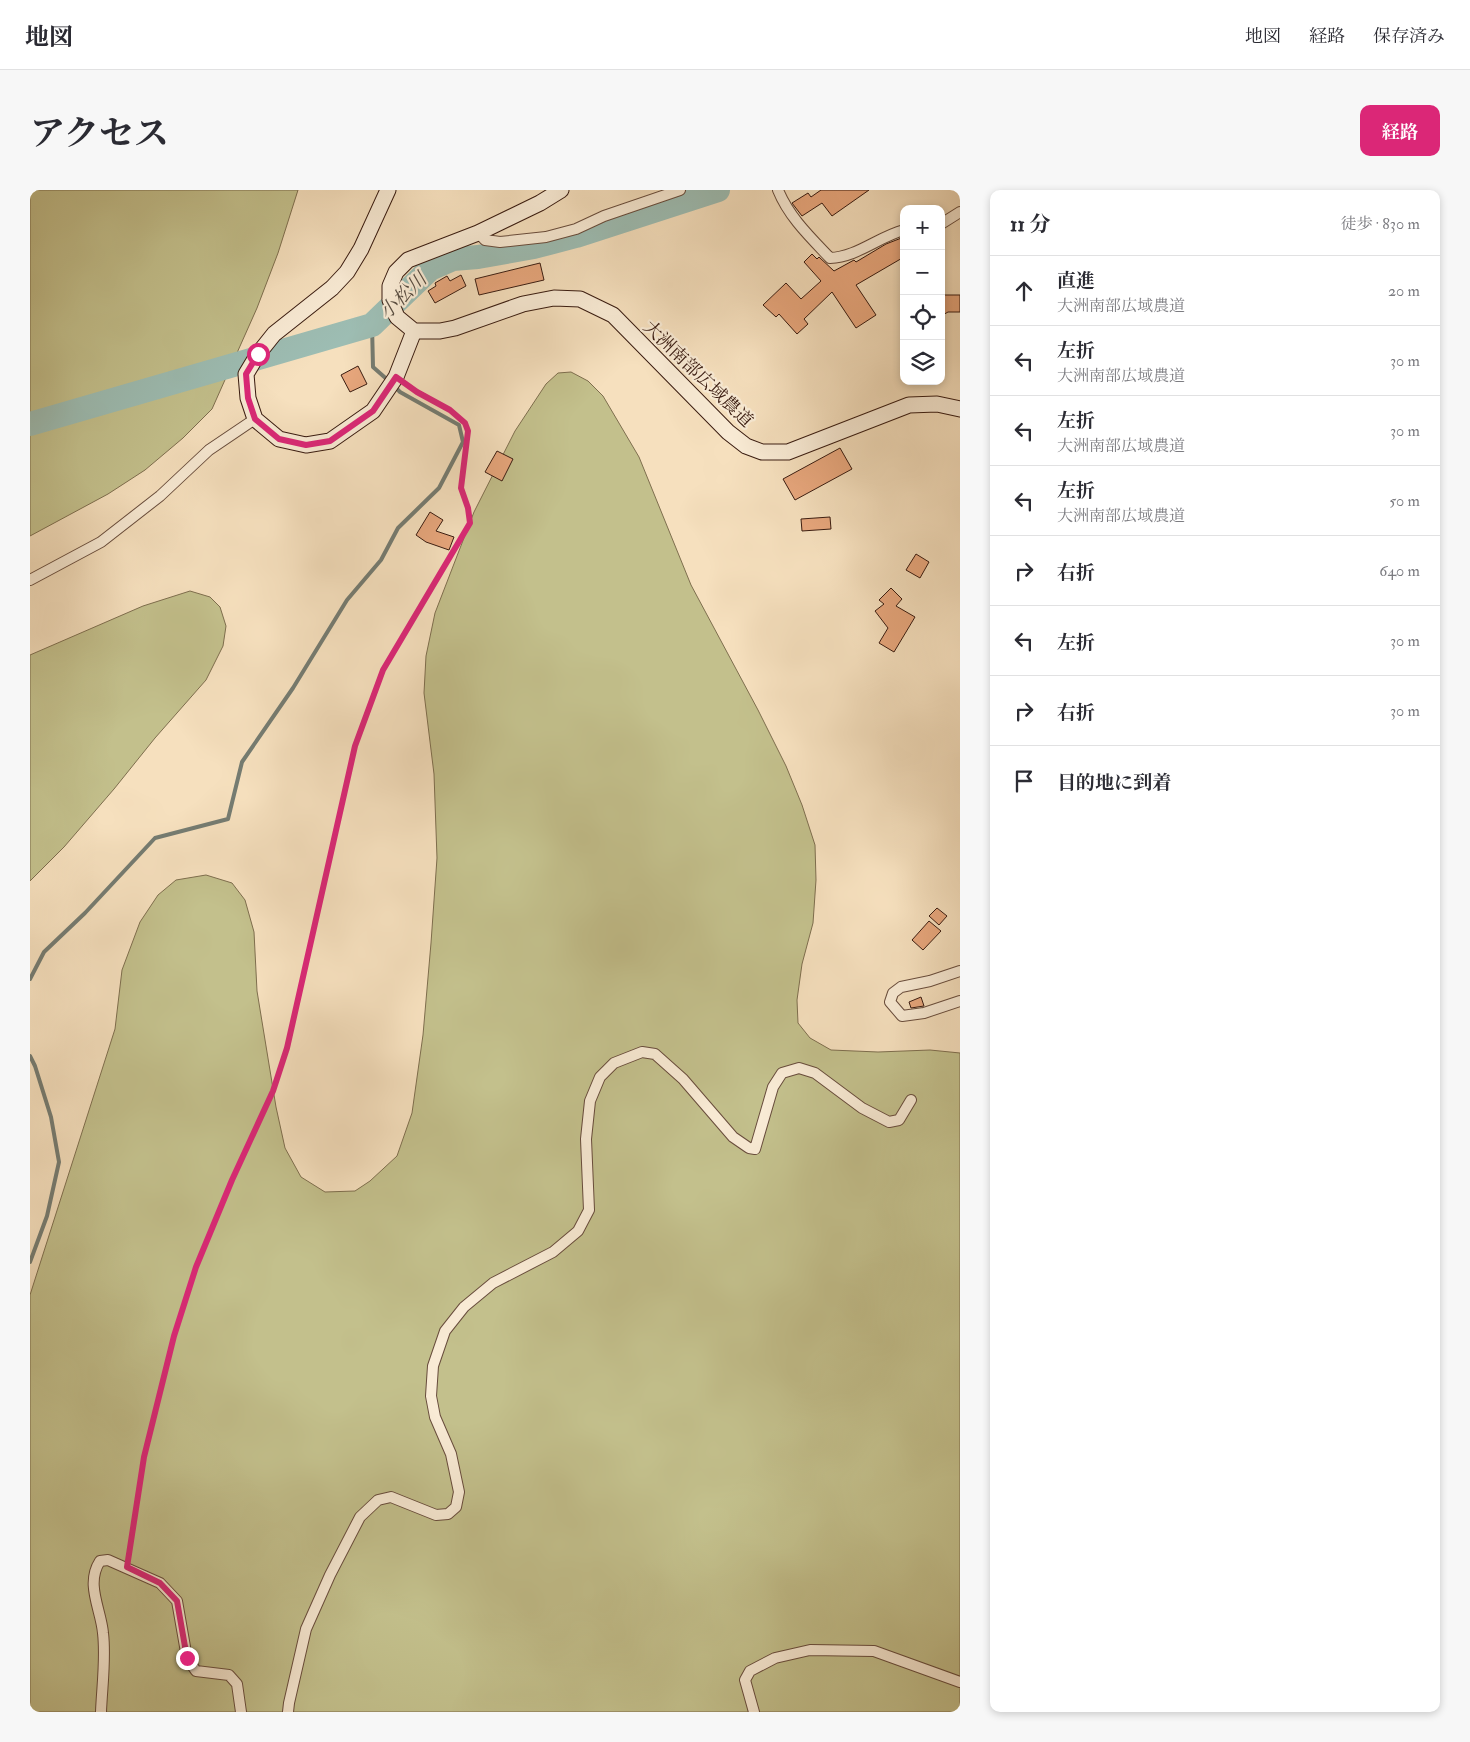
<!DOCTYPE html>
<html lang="ja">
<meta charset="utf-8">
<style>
body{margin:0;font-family:"IM FELL Double Pica","Noto Serif JP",serif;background:#f7f7f7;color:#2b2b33}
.controls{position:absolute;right:15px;top:15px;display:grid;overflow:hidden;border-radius:10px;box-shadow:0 2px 8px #0003}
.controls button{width:45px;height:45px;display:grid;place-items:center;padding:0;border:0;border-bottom:1px solid #e1e1e2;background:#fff;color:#2b2b33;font:25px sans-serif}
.stop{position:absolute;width:15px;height:15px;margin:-11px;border:4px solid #db2777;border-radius:50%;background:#fff}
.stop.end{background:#db2777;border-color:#fff;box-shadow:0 1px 5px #0008}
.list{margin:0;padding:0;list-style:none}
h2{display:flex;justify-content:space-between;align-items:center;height:65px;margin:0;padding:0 20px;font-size:21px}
h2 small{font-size:16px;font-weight:400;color:#7c7c81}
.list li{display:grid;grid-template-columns:32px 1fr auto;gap:15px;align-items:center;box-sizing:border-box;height:70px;padding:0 20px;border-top:1px solid #e1e1e2}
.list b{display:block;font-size:19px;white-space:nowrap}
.list p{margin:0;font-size:16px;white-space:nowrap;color:#7c7c81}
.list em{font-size:16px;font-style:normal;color:#7c7c81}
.icon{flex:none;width:28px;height:28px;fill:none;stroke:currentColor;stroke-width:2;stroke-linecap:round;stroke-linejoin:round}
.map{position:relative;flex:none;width:930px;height:1522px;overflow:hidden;border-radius:10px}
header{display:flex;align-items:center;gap:30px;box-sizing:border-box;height:70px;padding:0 25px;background:#fff;border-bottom:1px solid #e1e1e2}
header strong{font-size:24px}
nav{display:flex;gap:28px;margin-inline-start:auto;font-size:18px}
.intro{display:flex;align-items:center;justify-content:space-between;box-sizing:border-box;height:120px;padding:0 30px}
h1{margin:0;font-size:35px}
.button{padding:12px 22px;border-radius:10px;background:#db2777;color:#fff;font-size:18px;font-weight:700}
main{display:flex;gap:30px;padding:0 30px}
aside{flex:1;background:#fff;border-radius:10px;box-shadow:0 2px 8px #0003}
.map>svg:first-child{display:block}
</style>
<header>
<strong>地図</strong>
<nav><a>地図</a><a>経路</a><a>保存済み</a></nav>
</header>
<div class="intro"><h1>アクセス</h1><a class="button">経路</a></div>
<main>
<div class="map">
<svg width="930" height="1522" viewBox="0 0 930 1522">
<rect width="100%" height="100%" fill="#f6e0be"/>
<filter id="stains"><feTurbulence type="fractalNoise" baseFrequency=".004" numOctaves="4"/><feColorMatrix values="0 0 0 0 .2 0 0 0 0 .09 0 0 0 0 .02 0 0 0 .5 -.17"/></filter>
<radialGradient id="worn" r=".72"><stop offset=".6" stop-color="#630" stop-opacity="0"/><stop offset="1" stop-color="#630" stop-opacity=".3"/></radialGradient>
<g fill="#c3c08c" stroke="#7e6e4e">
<path d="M 0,0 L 268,0 L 248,63 L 227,118 L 182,219 L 153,248 L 115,280 L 78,304 L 0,346 Z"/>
<path d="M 541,182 L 558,191 L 573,206 L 609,267 L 661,395 L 728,520 L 756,576 L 772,615 L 785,655 L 786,690 L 783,733 L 772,774 L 767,810 L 768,833 L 780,848 L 801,860 L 848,862 L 900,860 L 930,863 L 930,1522 L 0,1522 L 0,1105 L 85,839 L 92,780 L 110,732 L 128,705 L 146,690 L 176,685 L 202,693 L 215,710 L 224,742 L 227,801 L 246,917 L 255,958 L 271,987 L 295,1002 L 325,1001 L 340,991 L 367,966 L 382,923 L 393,845 L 401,753 L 407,668 L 404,584 L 394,503 L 396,466 L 405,423 L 444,322 L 485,241 L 516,194 L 528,183 Z"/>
<path d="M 160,401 L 180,407 L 190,417 L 196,436 L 193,456 L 176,490 L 125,548 L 84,599 L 34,657 L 0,691 L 0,465 L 113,416 Z"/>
</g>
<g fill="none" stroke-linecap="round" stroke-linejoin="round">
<g stroke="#757c72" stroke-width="4">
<path d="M 342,135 L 343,177 L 360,192"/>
<path d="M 0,789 L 14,762 L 55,723 L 125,648 L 198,629 L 212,572 L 263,498 L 317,410 L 351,370 L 368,338 L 409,298 L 433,252 L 429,235 L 370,202 L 365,197"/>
<path d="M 0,866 L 5,876 L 21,927 L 29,972 L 17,1026 L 0,1072"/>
</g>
<path stroke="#9dbdb3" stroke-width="24" d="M 0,234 L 342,135 L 400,79 L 423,69 L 448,67 L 504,57 L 546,46 L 688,0"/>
</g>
<g fill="#e8a77d" stroke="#391b10">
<path d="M 791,0 L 839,0 L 802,26 L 792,13 L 772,26 L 762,13 L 778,3 L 781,7 Z"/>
<path d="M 874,47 L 874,67 L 826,95 L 846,125 L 826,138 L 802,102 L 774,129 L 778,134 L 767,144 L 749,124 L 746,127 L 733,115 L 756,93 L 771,109 L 791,91 L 774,72 L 782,64 L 787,69 L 789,67 L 804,81 L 824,70 L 826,72 L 856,54 Z"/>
<path d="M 510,73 L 514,90 L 449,105 L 445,89 Z"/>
<path d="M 431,85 L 436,96 L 405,113 L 398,101 L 406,96 L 405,93 L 417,86 L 420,91 Z"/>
<path d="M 911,105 L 930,105 L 930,122 L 918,122 L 911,126 Z"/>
<path d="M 328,176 L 337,194 L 320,202 L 311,185 Z"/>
<path d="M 810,258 L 822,279 L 765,310 L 753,289 Z"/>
<path d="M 467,261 L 483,269 L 472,291 L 455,282 Z"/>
<path d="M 400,322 L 413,330 L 406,341 L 424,347 L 419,360 L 396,352 L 386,345 Z"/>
<path d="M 800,327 L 801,339 L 772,341 L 771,329 Z"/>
<path d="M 886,364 L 899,372 L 890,388 L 876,380 Z"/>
<path d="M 861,398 L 872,409 L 866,416 L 885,427 L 864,462 L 849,453 L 858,438 L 845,421 L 854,414 L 849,410 Z"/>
<path d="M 907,718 L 917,726 L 909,735 L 899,726 Z"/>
<path d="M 899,731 L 911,741 L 893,760 L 882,750 Z"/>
<path d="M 891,807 L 894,816 L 881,818 L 879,812 Z"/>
</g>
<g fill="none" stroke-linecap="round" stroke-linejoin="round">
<defs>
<g id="street">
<path d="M 748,0 C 759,27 780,47 800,68 C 827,67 848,47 874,40"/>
<path d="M 911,34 L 930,22"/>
<path d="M 448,43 L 455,50 L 470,52 L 516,47 L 546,39 L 574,26 L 650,0"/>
<path d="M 0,390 L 71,352 L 130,306 L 179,260 L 225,229"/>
<path d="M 930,781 L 900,791 L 871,797 L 863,803 L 860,812 L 872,826 L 894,823 L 930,811"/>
<path d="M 71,1522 C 72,1496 76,1469 73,1443 C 71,1419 55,1394 70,1371 L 78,1370 L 130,1393 L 147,1411 L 157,1468 L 166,1481 L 199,1485 L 207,1494 L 211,1522"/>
<path d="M 258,1522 L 259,1513 L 276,1439 L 300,1385 L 330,1327 L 348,1310 L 361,1307 L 406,1325 L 418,1324 L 426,1317 L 429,1302 L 421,1264 L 405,1227 L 401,1206 L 403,1176 L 415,1141 L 434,1117 L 463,1093 L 523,1062 L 548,1041 L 559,1020 L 556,949 L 560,911 L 570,887 L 584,873 L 612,862 L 625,864 L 653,889 L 703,947 L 719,958 L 725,959 L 743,897 L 752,883 L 769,878 L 785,883 L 832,918 L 859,932 L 869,930 L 881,910"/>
<path d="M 724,1522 L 715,1490 L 720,1481 L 745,1468 L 780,1460 L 844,1461 L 930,1492"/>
</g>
<g id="secondary">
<path d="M 358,0 L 331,59 L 317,82 L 302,98 L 244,144 L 228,164 L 216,184 L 218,208 L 225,229 L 249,249 L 276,255 L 300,251 L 343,221 L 366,187 L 384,141"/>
<path d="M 531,0 L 510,13 L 448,43 L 378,70 L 366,82 L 360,96 L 360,110 L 367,127 L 384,141 L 410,141 L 425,138 L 493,114 L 524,108 L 550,109 L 583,125 L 698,242 L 716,256 L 732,262 L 758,262 L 879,215 L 907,214 L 930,219"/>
</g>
</defs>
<use href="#street" stroke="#684c3c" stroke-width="12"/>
<use href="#secondary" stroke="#391b10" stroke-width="17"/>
<path stroke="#391b10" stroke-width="2.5" stroke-dasharray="4 2.5" stroke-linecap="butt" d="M 98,1368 L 114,1267 L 144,1146 L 166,1077 L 202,990 L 243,901 L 257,859 L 325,555 L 353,480 L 440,333 L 438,317 L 431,298 L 438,241 C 431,220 395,207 378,195"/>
<use href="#street" stroke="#f9ebd5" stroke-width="10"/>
<use href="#secondary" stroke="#f9ebd5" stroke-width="15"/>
</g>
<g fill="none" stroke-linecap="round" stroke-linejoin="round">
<path stroke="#db2777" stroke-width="6" d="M 157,1468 L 147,1411 L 130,1393 L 97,1377 L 114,1267 L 144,1146 L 166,1077 L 202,990 L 243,901 L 257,858 L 325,556 L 353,480 L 440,333 L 438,318 L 431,298 L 438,241 L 435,233 L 420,220 L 387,202 L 366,187 L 343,221 L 300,251 L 276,255 L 249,249 L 225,229 L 218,208 L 216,184 L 228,164"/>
</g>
<g text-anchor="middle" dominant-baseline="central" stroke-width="4.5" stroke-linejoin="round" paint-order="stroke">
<g font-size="18" fill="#391b10" stroke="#f9ebd5">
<text transform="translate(668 184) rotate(44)">大洲南部広域農道</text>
</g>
<g font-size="19" font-style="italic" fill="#574c41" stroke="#f9ebd5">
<text transform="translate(373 106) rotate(-44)">小松川</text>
</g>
</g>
<rect width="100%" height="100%" filter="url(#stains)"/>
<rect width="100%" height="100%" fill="url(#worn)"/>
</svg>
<div class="controls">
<button>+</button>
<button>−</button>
<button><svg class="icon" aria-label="locate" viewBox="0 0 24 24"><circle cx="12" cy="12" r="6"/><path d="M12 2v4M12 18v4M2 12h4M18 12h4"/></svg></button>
<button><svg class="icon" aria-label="layers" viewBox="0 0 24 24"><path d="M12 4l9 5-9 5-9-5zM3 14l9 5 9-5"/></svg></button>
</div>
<div class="stop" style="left:228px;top:164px"></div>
<div class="stop end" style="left:157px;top:1468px"></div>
</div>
<aside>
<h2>11 分<small>徒歩 · 830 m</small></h2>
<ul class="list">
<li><svg class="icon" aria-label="ahead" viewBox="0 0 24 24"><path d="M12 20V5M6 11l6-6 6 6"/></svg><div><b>直進</b><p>大洲南部広域農道</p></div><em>20 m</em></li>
<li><svg class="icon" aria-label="left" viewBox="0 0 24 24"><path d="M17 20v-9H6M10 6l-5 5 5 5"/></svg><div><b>左折</b><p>大洲南部広域農道</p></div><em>30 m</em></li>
<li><svg class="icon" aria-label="left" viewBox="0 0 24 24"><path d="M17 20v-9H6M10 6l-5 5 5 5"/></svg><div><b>左折</b><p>大洲南部広域農道</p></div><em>30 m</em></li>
<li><svg class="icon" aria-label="left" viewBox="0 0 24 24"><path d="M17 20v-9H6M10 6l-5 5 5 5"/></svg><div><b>左折</b><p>大洲南部広域農道</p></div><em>50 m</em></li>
<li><svg class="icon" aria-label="right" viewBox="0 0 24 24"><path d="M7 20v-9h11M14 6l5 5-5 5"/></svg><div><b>右折</b></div><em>640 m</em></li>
<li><svg class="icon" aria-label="left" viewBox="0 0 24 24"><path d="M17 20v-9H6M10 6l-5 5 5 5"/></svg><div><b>左折</b></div><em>30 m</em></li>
<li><svg class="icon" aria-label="right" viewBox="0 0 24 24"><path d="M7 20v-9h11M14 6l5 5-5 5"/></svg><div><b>右折</b></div><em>30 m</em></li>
<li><svg class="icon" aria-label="arrive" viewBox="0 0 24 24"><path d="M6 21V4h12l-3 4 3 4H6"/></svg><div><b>目的地に到着</b></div></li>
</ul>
</aside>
</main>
